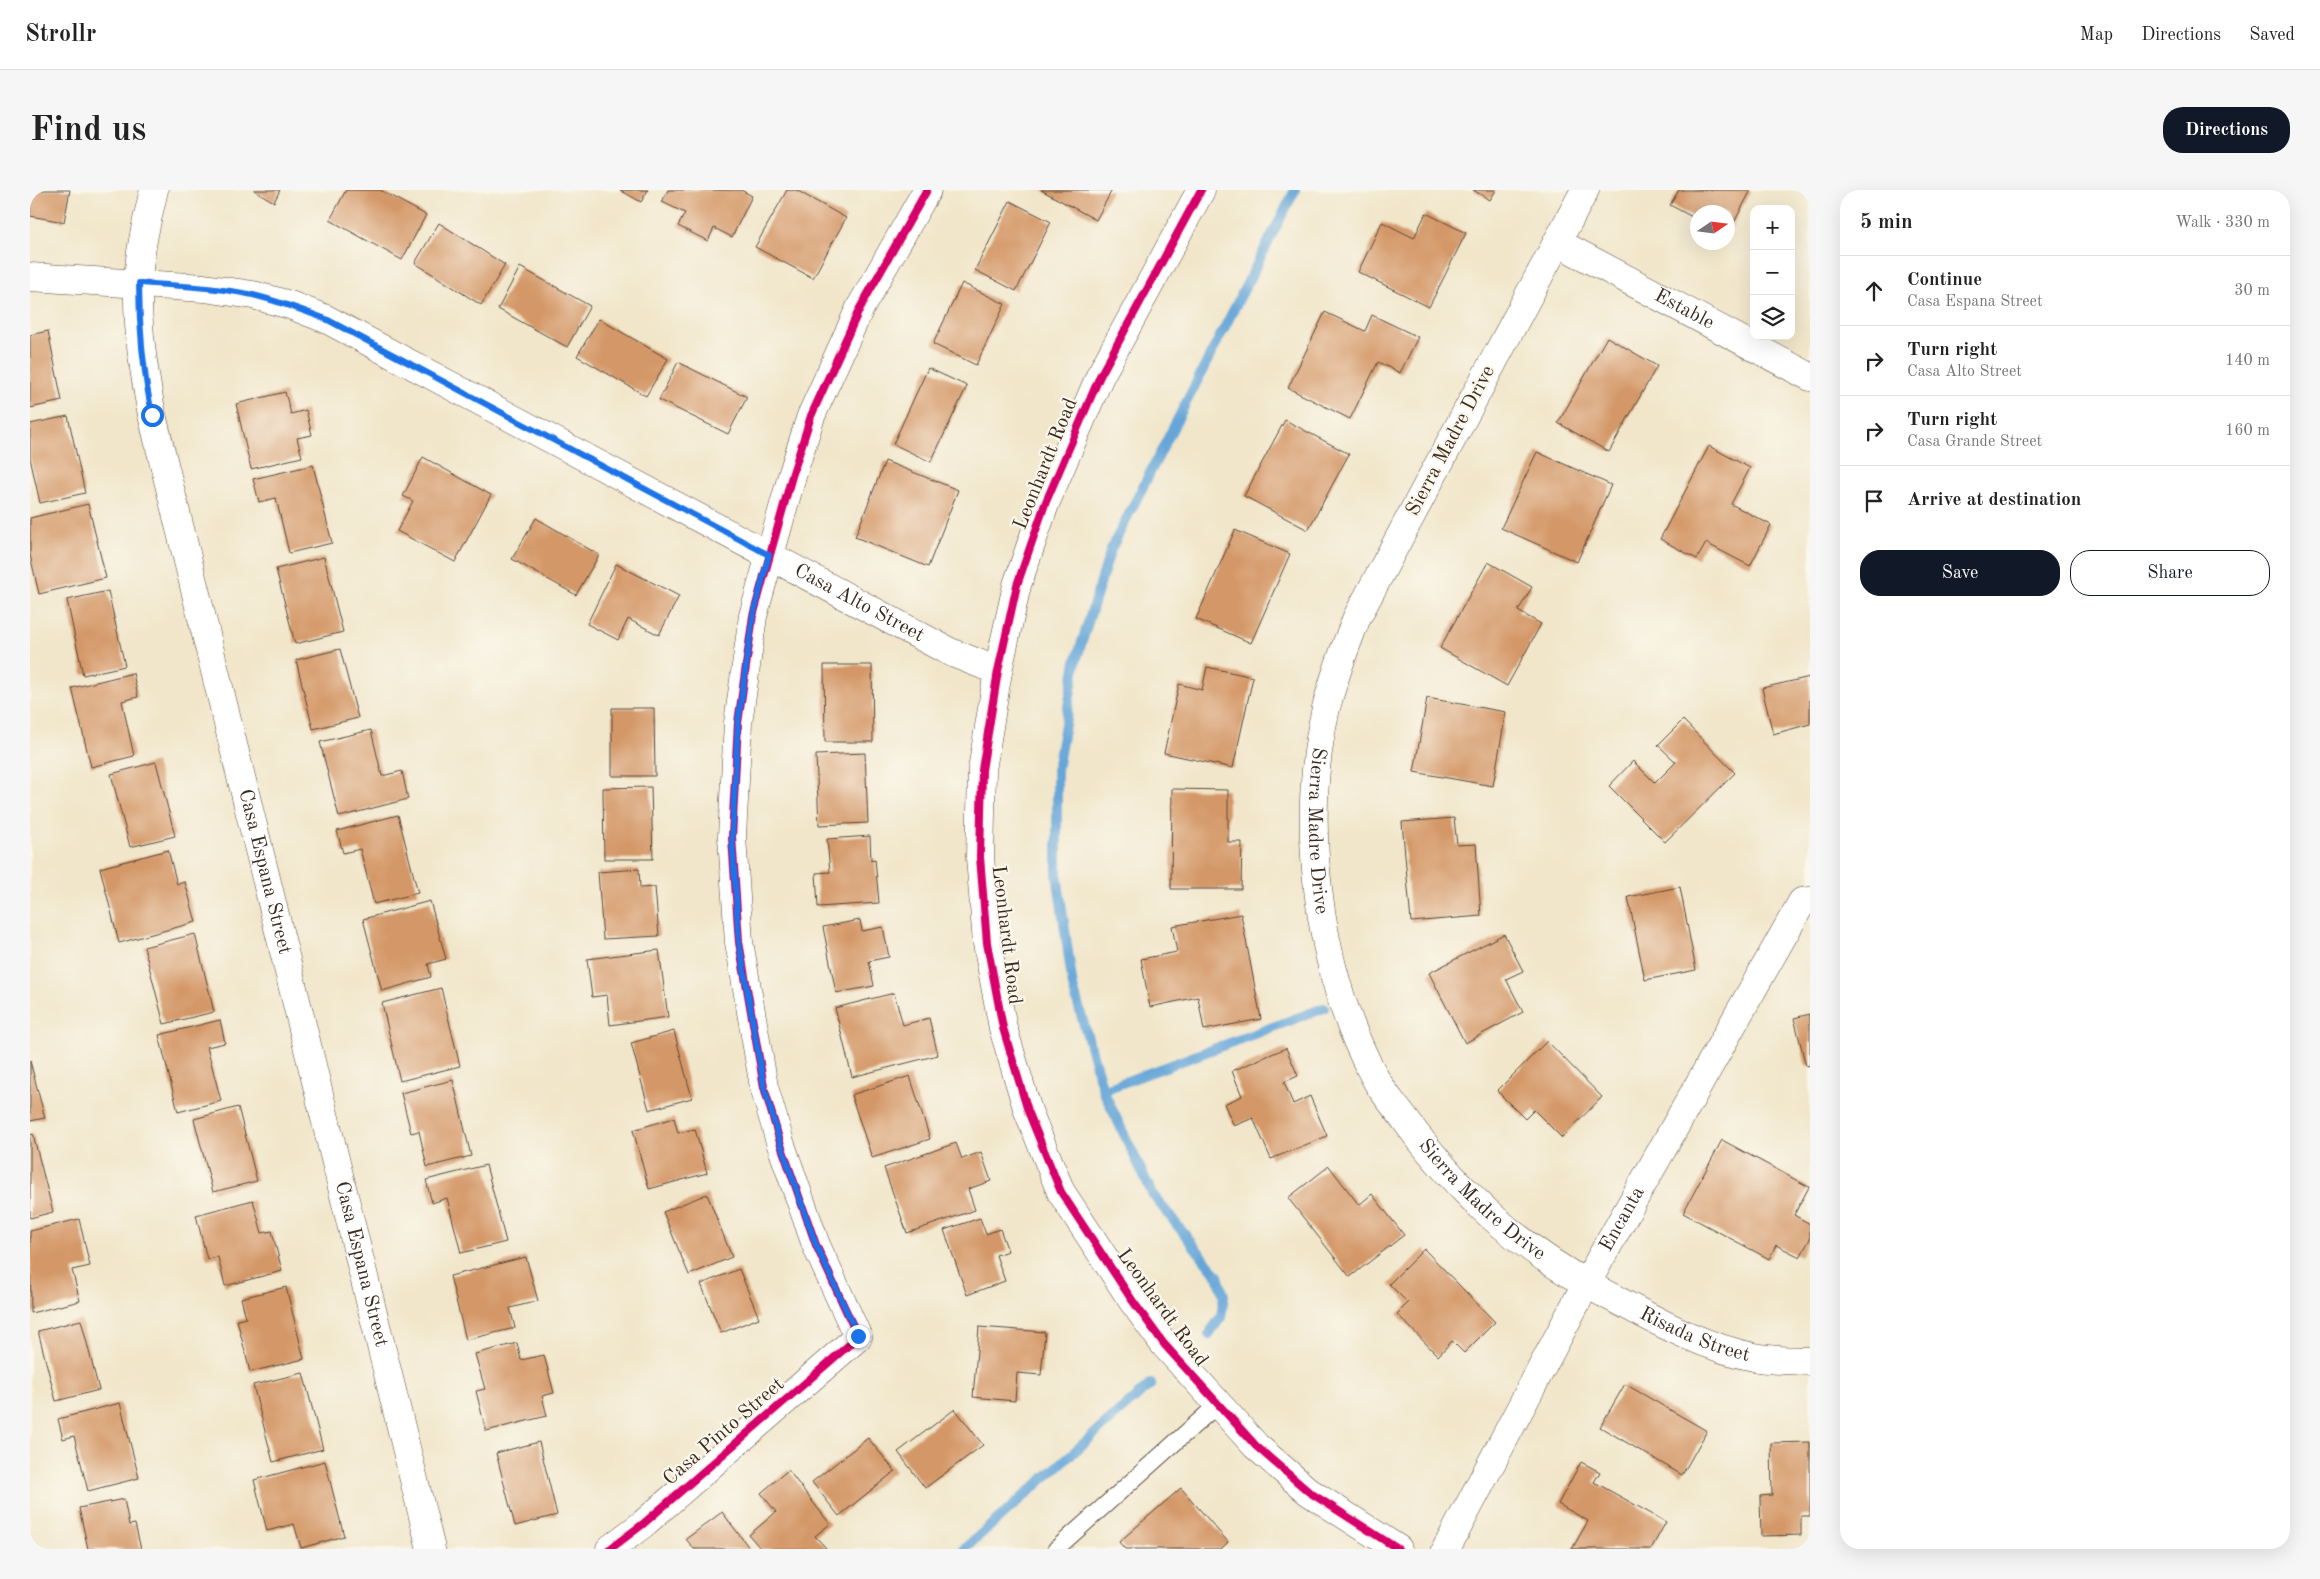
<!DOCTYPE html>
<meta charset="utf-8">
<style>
body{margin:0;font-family:"Old Standard TT",serif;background:#f6f6f6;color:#222}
.controls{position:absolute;right:15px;top:15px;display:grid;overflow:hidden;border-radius:10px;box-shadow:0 5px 20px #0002}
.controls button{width:45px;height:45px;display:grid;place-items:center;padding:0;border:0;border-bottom:1px solid #e0e0e0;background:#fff;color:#222;font:25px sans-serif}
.compass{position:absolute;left:1660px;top:15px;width:45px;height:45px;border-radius:50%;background:#fff;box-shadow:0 5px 20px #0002;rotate:77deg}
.stop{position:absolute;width:15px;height:15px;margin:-11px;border:4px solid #1a73e8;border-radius:50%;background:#fff}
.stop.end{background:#1a73e8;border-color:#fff;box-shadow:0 1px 5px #0008}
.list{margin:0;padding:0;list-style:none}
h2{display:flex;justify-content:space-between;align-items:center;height:65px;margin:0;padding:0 20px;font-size:21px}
h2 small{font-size:16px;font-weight:400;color:#767676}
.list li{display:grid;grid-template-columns:32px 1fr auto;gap:15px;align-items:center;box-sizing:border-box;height:70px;padding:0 20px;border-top:1px solid #e0e0e0}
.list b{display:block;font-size:19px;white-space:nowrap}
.list p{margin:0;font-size:16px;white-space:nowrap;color:#767676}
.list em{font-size:16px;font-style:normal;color:#767676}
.actions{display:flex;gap:10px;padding:15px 20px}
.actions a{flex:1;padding:11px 0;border:1px solid #111827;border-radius:20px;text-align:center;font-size:18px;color:#111827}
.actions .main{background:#111827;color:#fff}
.icon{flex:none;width:28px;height:28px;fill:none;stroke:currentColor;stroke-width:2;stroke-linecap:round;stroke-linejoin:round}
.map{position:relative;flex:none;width:1780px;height:1359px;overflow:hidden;border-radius:20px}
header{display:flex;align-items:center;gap:30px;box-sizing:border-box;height:70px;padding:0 25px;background:#fff;border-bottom:1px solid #e0e0e0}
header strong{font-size:24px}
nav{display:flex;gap:28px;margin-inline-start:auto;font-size:18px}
.intro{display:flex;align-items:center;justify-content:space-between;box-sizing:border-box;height:120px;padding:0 30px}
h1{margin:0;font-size:35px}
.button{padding:12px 22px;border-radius:20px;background:#111827;color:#fff;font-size:18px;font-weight:700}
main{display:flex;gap:30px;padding:0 30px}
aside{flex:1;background:#fff;border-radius:20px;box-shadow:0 5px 20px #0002}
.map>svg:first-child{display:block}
</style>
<header>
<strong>Strollr</strong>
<nav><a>Map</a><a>Directions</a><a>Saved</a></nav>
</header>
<div class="intro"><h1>Find us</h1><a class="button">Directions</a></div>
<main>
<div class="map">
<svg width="1780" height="1359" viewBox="0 0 1780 1359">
<rect width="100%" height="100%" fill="#fbf7ec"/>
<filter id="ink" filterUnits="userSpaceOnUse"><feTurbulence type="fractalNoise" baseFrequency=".02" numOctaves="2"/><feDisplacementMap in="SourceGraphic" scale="10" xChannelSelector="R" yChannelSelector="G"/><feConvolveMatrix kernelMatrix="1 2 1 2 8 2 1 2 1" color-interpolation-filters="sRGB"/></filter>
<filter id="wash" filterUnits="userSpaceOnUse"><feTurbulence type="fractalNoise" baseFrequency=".0096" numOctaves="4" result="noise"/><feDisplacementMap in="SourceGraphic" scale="20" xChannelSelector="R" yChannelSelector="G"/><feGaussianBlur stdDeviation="1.12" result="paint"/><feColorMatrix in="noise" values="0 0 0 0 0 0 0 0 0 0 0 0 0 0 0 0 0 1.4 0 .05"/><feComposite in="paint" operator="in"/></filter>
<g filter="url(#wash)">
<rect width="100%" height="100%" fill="#f1e6ca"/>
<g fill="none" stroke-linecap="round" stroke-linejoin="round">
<g stroke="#65a6d8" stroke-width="10">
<path d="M 1073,900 L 1294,818"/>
<path d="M 1179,1144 L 1191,1127 L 1194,1106 L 1188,1086 L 1123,1005 L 1073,900 L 1043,797 L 1027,684 L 1027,580 L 1046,471 L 1081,359 L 1265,0"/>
<path d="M 934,1359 L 1121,1194"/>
</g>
</g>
<g id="blocks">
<g fill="#d49867">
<path d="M 0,0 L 40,0 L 34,32 L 0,26 Z"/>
<path d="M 224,0 L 250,0 L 244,12 Z"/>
<path d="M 316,0 L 350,0 L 396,25 L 372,70 L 300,30 Z"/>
<path d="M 590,0 L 618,0 L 611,12 Z"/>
<path d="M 638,0 L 711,0 L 722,6 L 702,47 L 684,38 L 678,51 L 648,36 L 655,23 L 632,12 Z"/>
<path d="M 757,0 L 766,0 L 816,28 L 783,88 L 725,57 Z"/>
<path d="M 1011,0 L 1082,0 L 1066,30 Z"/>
<path d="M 1443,0 L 1466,0 L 1460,10 Z"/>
<path d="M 1649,0 L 1721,0 L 1698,44 L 1698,22 L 1668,22 L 1668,30 L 1640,15 Z"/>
<path d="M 980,11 L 1021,32 L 986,101 L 945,80 Z"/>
<path d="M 1396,23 L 1436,43 L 1399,117 L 1328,82 L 1352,32 L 1384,48 Z"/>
<path d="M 409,33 L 475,75 L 451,115 L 385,73 Z"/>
<path d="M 490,77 L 560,116 L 537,157 L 468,119 Z"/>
<path d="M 932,93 L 975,114 L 946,175 L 903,154 Z"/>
<path d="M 1295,122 L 1335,141 L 1342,125 L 1388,147 L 1370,183 L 1348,172 L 1320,229 L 1258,198 Z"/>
<path d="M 569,129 L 638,169 L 616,206 L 547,166 Z"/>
<path d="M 18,141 L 32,211 L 0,218 L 0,145 Z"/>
<path d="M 1577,147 L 1627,176 L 1579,262 L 1528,233 Z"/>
<path d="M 648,172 L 717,207 L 698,244 L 629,210 Z"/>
<path d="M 898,178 L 937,196 L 901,272 L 863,254 Z"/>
<path d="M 255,202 L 261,224 L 276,220 L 282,245 L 267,248 L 272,267 L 221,279 L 206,214 Z"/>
<path d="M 38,226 L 55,303 L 10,313 L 0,268 L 0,234 Z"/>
<path d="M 1255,230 L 1319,264 L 1278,340 L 1214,306 Z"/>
<path d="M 1679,256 L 1720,278 L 1701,314 L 1741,335 L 1720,376 L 1676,353 L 1667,369 L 1630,349 Z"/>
<path d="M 1507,262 L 1581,295 L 1547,372 L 1471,338 Z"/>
<path d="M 393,267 L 461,305 L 425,372 L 367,341 L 383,311 L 373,306 Z"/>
<path d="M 855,271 L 928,300 L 898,377 L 825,347 Z"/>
<path d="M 283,275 L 302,353 L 259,363 L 246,308 L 229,312 L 223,289 Z"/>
<path d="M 58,314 L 76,388 L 9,404 L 0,365 L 0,328 Z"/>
<path d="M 506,328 L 569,365 L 546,405 L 482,369 Z"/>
<path d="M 1205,340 L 1260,364 L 1221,453 L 1166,429 Z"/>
<path d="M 294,367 L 313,442 L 265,454 L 246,379 Z"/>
<path d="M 1458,372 L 1502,397 L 1488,421 L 1511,434 L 1477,496 L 1410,458 Z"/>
<path d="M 586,374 L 649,406 L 629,445 L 598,429 L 588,450 L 557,434 Z"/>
<path d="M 78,401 L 95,476 L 53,485 L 37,410 Z"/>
<path d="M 310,459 L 328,528 L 283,539 L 266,470 Z"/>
<path d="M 794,475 L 842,475 L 843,552 L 795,552 Z"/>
<path d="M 1177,477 L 1223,487 L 1203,578 L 1134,563 L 1149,494 L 1172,500 Z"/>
<path d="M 103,483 L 108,507 L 92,511 L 104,566 L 61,577 L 42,498 Z"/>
<path d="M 1780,487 L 1780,534 L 1743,544 L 1732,498 Z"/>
<path d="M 1397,508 L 1476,522 L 1463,596 L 1384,582 Z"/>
<path d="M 582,518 L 624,518 L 625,586 L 582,586 Z"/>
<path d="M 1653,530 L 1705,583 L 1635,652 L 1579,596 L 1603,571 L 1625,593 L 1646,572 L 1628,555 Z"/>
<path d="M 341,540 L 352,586 L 372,581 L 378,609 L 309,627 L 290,552 Z"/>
<path d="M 835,563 L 838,633 L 789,635 L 786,565 Z"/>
<path d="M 126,572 L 145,646 L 100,657 L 81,584 Z"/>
<path d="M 621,597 L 623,669 L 574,669 L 573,598 Z"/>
<path d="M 1142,599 L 1198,600 L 1198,652 L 1212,652 L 1211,699 L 1141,699 Z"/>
<path d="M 368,625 L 388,703 L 344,714 L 330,659 L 313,663 L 307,641 Z"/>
<path d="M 1424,628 L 1427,655 L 1446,654 L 1451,726 L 1381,732 L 1372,632 Z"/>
<path d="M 840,646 L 841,670 L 845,669 L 849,713 L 788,717 L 786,683 L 800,682 L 797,649 Z"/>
<path d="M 138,660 L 147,694 L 155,692 L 166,732 L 89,753 L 70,678 Z"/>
<path d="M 609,679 L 610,698 L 625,697 L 629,746 L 573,749 L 568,682 Z"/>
<path d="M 1650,697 L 1666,780 L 1615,790 L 1598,707 Z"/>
<path d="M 400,711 L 416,769 L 398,774 L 401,787 L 352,801 L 333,729 Z"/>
<path d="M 1211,724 L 1231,829 L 1174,840 L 1168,807 L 1120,817 L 1111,769 L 1147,762 L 1142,736 Z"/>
<path d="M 830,730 L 832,741 L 853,737 L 859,767 L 839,771 L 844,796 L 806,803 L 793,737 Z"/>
<path d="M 165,744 L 184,822 L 134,834 L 114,757 Z"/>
<path d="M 1474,744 L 1493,781 L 1476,789 L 1493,822 L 1435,853 L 1399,783 Z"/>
<path d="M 629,760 L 638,827 L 580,835 L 577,805 L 562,807 L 557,769 Z"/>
<path d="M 411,798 L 430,876 L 370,891 L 352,813 Z"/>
<path d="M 864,803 L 873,835 L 899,828 L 908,865 L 822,887 L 805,818 Z"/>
<path d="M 1780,824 L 1780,875 L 1776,876 L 1764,828 Z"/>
<path d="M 190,830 L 195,853 L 177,857 L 191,911 L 148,922 L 129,845 Z"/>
<path d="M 644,841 L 662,908 L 619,920 L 601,853 Z"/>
<path d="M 1517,851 L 1572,907 L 1532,948 L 1504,920 L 1495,929 L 1467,901 Z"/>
<path d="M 1256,858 L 1268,886 L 1254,892 L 1263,914 L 1280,906 L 1297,946 L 1241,969 L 1223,928 L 1204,936 L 1194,914 L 1212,906 L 1202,881 Z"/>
<path d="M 0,871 L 15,928 L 0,931 Z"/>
<path d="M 880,886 L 900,949 L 842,968 L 821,905 Z"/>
<path d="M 423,890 L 441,966 L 397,977 L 389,941 L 381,943 L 371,903 Z"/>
<path d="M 208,917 L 227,991 L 183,1002 L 164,929 Z"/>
<path d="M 644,928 L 648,943 L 665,939 L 677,983 L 619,999 L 603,940 Z"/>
<path d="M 3,944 L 23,1022 L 0,1028 L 0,945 Z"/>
<path d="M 1692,950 L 1779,997 L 1764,1025 L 1780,1034 L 1780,1049 L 1770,1067 L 1746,1055 L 1739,1069 L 1653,1023 Z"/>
<path d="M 926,953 L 932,969 L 951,962 L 961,991 L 938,999 L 945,1020 L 877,1043 L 854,978 Z"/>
<path d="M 456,975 L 476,1052 L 431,1063 L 417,1008 L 402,1013 L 396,990 Z"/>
<path d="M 1299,976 L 1329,1015 L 1342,1004 L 1374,1045 L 1320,1087 L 1258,1008 Z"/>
<path d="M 677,1004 L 702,1067 L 659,1085 L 633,1022 Z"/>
<path d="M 223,1010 L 232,1043 L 242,1041 L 252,1081 L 195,1096 L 188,1067 L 177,1069 L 166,1025 Z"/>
<path d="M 950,1028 L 956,1044 L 970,1039 L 978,1061 L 966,1065 L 975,1091 L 937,1105 L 914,1040 Z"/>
<path d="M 49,1029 L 60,1076 L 42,1080 L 50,1111 L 1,1123 L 0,1041 Z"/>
<path d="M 1394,1059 L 1465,1132 L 1434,1163 L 1422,1151 L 1408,1166 L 1367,1124 L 1378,1113 L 1359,1094 Z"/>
<path d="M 496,1067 L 508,1111 L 480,1118 L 485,1138 L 436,1150 L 420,1086 Z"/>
<path d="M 709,1079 L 729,1128 L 691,1143 L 671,1094 Z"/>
<path d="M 256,1097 L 274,1169 L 220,1182 L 207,1130 L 216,1128 L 211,1108 Z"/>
<path d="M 51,1130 L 69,1200 L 26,1211 L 8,1141 Z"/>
<path d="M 949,1137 L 1015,1142 L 1011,1185 L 987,1183 L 985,1211 L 943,1207 Z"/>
<path d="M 487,1153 L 491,1170 L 514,1165 L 524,1203 L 512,1206 L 517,1226 L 456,1241 L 446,1201 L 455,1199 L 445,1164 Z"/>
<path d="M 273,1183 L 293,1259 L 243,1272 L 223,1195 Z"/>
<path d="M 1595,1194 L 1677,1241 L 1652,1285 L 1570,1237 Z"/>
<path d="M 90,1213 L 109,1288 L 58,1301 L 44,1246 L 33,1249 L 28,1229 Z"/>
<path d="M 925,1219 L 953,1255 L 895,1298 L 868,1262 Z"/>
<path d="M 838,1248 L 865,1281 L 809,1326 L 782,1292 Z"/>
<path d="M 509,1252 L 527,1325 L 485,1336 L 466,1263 Z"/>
<path d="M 1780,1252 L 1780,1326 L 1771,1326 L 1771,1345 L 1731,1346 L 1730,1306 L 1742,1305 L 1741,1253 Z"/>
<path d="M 295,1271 L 314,1346 L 271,1358 L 264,1334 L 237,1341 L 224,1290 Z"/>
<path d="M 1551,1272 L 1570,1282 L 1564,1292 L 1636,1332 L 1621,1359 L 1542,1359 L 1558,1331 L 1528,1314 Z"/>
<path d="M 758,1280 L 800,1334 L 785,1346 L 796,1358 L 794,1359 L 731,1359 L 719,1345 L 746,1322 L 731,1303 Z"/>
<path d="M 1151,1298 L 1198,1352 L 1191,1359 L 1095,1359 L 1089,1352 Z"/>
<path d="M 94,1309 L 99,1335 L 105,1334 L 111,1359 L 58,1359 L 49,1318 Z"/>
<path d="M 692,1322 L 720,1359 L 664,1359 L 656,1349 Z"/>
</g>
</g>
</g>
<g filter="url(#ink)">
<use href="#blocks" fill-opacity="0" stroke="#564638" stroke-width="1"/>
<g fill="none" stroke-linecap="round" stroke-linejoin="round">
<defs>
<path id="lane" d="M 1026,1359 L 1187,1215"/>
<g id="street">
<path id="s1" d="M 124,0 C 118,26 111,52 109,79 C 105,128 113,177 122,225 L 401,1359"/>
<path id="s2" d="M 1555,0 L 1327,427 C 1315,457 1304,487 1296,518 C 1269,633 1288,782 1344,886 C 1352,902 1366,917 1376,931 C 1433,1008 1494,1062 1579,1106 C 1625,1130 1672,1157 1724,1167 C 1742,1171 1762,1170 1780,1171"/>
<path id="s3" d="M 1527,52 L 1780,187"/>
<path d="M 580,1359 L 613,1334 L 828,1147 L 786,1055 L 750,952 L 734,897 L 709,752 L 702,647 L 708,533 L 723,426 L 762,286 L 781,226 L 830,118 L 897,0"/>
<path id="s4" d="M 1416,1359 L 1556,1094 L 1772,712 L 1780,711"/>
</g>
<g id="secondary">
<path d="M 1171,0 L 1070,186 L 1015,314 L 987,395 L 968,481 L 952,580 L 950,667 L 957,753 L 973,838 L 998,921 L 1031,1002 L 1102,1110 L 1134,1154 L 1226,1256 L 1279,1302 L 1368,1359"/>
<path id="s5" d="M 0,87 L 174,98 L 223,105 L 260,115 L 296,129 L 920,462 L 968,481"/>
</g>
</defs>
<use href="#lane" stroke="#564638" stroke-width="18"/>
<use href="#street" stroke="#564638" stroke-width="29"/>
<use href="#secondary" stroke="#564638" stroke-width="29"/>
<use href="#lane" stroke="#fff" stroke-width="16"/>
<use href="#street" stroke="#fff" stroke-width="28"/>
<use href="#secondary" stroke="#fff" stroke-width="28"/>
<defs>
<g id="cycleway">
<path d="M 1171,0 L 1070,186 L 1015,314 L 987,395 L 968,481 L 952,580 L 950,667 L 957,753 L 973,838 L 998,921 L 1031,1002 L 1102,1110 L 1134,1154 L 1226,1256 L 1279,1302 L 1368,1359"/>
<path d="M 580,1359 L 613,1334 L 828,1147 L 786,1055 L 750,952 L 734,897 L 709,752 L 702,647 L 708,533 L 723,426 L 762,286 L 781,226 L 830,118 L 897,0"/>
</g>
</defs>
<use href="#cycleway" stroke="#fbf7ec" stroke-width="11"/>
<use href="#cycleway" stroke="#d6006c" stroke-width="8"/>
</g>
</g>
<g fill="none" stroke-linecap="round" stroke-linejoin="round" filter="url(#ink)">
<path stroke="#1a73e8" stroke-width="6" d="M 122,225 C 113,180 109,138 109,93 C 147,96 186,97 223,105 C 248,111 272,120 296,129 L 739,365 L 723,426 L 708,532 L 702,647 L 709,752 L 734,897 L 750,952 L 786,1055 L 828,1146"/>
</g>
<g text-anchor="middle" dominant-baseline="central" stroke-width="4.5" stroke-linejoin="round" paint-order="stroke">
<g font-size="20" fill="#3b2a1e" stroke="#fbf7ec">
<text stroke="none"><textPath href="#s3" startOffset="144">Estable</textPath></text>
<text transform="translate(1421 251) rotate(-62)">Sierra Madre Drive</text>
<text transform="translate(1016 274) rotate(-68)">Leonhardt Road</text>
<text stroke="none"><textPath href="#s5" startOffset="905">Casa Alto Street</textPath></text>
<text stroke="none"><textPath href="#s2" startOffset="704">Sierra Madre Drive</textPath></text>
<text stroke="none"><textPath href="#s1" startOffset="698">Casa Espana Street</textPath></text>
<text transform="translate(976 745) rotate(83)">Leonhardt Road</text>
<text stroke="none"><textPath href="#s2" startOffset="1124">Sierra Madre Drive</textPath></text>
<text stroke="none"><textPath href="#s4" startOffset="374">Encanta</textPath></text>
<text stroke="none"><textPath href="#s1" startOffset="1102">Casa Espana Street</textPath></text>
<text transform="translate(1132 1118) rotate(54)">Leonhardt Road</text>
<text stroke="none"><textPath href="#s2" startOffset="1379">Risada Street</textPath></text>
<text transform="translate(694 1242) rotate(-41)">Casa Pinto Street</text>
</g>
</g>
</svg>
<div class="controls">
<button>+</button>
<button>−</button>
<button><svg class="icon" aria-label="layers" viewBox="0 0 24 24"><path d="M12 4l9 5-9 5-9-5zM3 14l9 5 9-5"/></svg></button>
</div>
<svg class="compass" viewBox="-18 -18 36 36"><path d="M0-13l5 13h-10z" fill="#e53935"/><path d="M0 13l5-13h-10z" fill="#767676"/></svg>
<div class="stop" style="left:122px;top:225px"></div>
<div class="stop end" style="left:828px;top:1146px"></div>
</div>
<aside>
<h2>5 min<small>Walk · 330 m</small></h2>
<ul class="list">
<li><svg class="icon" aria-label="ahead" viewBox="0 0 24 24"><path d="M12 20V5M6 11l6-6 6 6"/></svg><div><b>Continue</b><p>Casa Espana Street</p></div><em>30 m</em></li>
<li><svg class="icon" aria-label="right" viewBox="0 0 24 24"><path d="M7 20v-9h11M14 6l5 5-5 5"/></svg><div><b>Turn right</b><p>Casa Alto Street</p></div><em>140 m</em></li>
<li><svg class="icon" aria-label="right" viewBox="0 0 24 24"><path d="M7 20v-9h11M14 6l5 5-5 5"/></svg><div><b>Turn right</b><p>Casa Grande Street</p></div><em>160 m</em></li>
<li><svg class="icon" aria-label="arrive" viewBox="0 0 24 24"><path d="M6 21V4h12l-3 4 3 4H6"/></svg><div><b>Arrive at destination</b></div></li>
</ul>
<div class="actions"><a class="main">Save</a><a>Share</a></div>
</aside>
</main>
